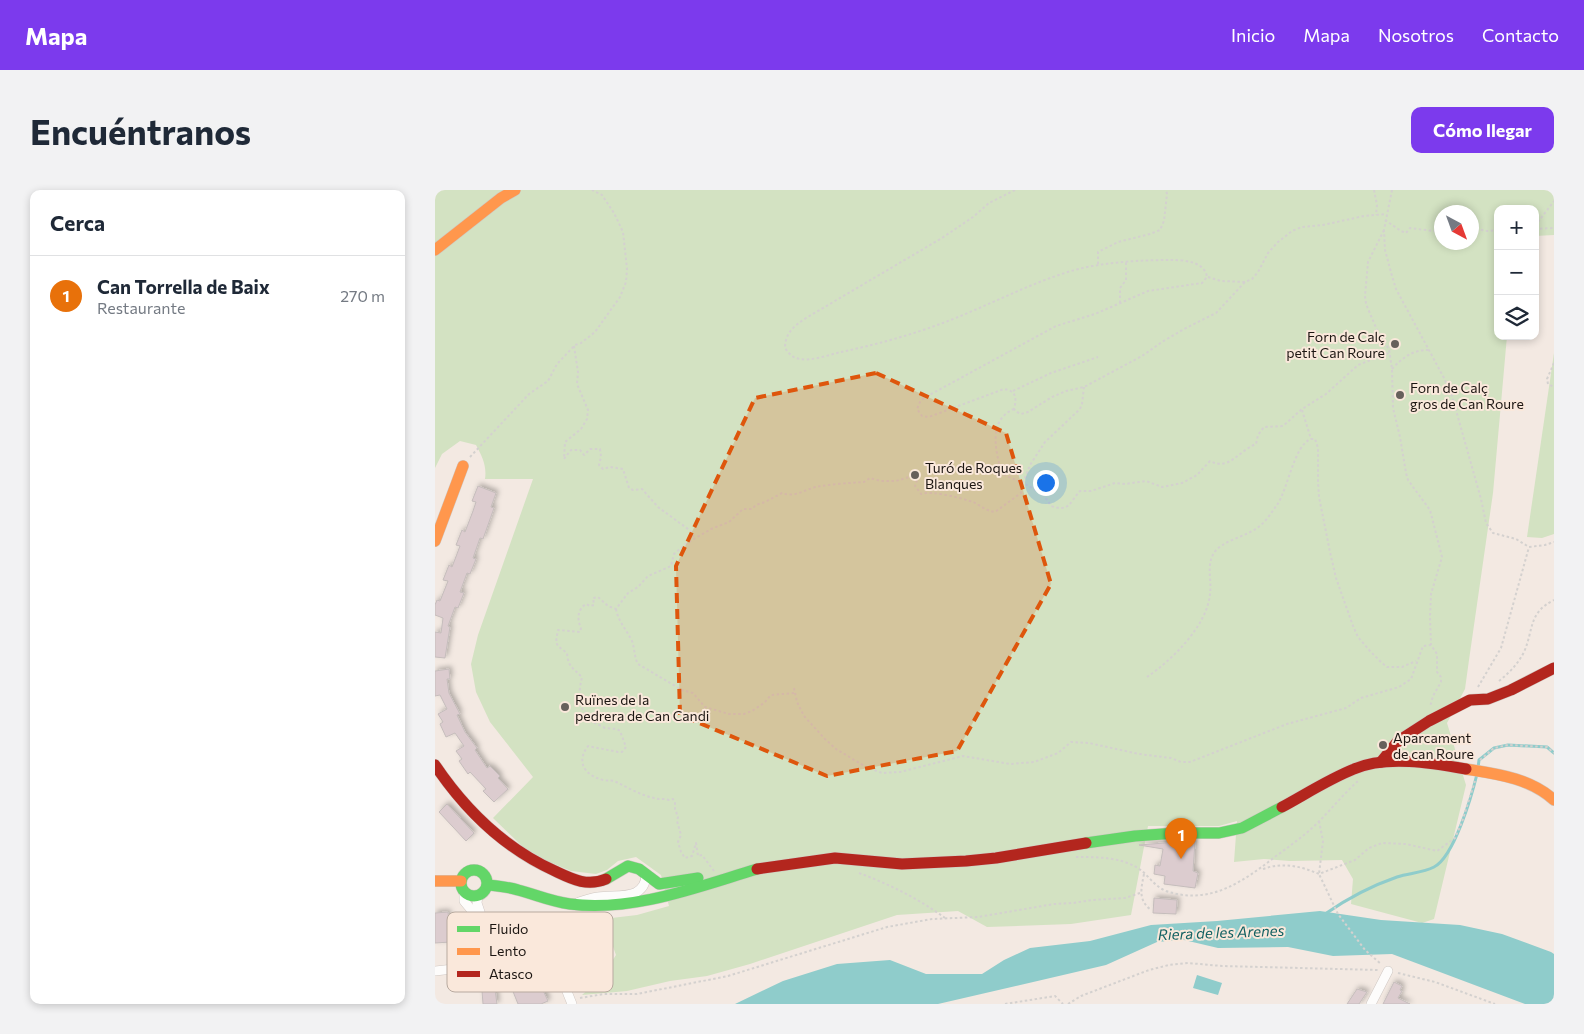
<!DOCTYPE html>
<html lang="es">
<meta charset="utf-8">
<style>
body{margin:0;font-family:Commissioner,sans-serif;background:#f2f2f3;color:#1f2937}
.controls{position:absolute;right:15px;top:15px;display:grid;overflow:hidden;border-radius:10px;box-shadow:0 2px 8px #0003}
.controls button{width:45px;height:45px;display:grid;place-items:center;padding:0;border:0;border-bottom:1px solid #e0e1e3;background:#fff;color:#1f2937;font:25px sans-serif}
.compass{position:absolute;left:999px;top:15px;width:45px;height:45px;border-radius:50%;background:#fff;box-shadow:0 2px 8px #0003;rotate:139deg}
.you{position:absolute;left:610px;top:292px;width:18px;height:18px;margin:-12px;border:4px solid #fff;border-radius:50%;background:#1a73e8;box-shadow:0 0 0 8px #1a73e833}
.badge{display:grid;place-items:center;width:32px;height:32px;border-radius:50%;background:#7c3aed;color:#fff;font-size:16px;font-weight:700}
.pin{position:absolute;translate:-50% -41px;filter:drop-shadow(0 1px 2px #0008)}
.pin::after{content:'';position:absolute;top:26px;width:18px;height:15px;background:inherit;clip-path:polygon(0 0,100% 0,50% 100%)}
.list{margin:0;padding:0;list-style:none}
h2{display:flex;justify-content:space-between;align-items:center;height:65px;margin:0;padding:0 20px;font-size:21px}
h2 small{font-size:16px;font-weight:400;color:#747a83}
.list li{display:grid;grid-template-columns:32px 1fr auto;gap:15px;align-items:center;box-sizing:border-box;height:80px;padding:0 20px;border-top:1px solid #e0e1e3}
.list b{display:block;font-size:19px;white-space:nowrap}
.list p{margin:0;font-size:16px;white-space:nowrap;color:#747a83}
.list em{font-size:16px;font-style:normal;color:#747a83}
.icon{flex:none;width:28px;height:28px;fill:none;stroke:currentColor;stroke-width:2;stroke-linecap:round;stroke-linejoin:round}
.map{position:relative;flex:none;width:1119px;height:814px;overflow:hidden;border-radius:10px}
header{display:flex;align-items:center;gap:30px;box-sizing:border-box;height:70px;padding:0 25px;background:#7c3aed;color:#fff}
header strong{font-size:24px}
nav{display:flex;gap:28px;margin-inline-start:auto;font-size:18px}
.intro{display:flex;align-items:center;justify-content:space-between;box-sizing:border-box;height:120px;padding:0 30px}
h1{margin:0;font-size:35px}
.button{padding:12px 22px;border-radius:10px;background:#7c3aed;color:#fff;font-size:18px;font-weight:700}
main{display:flex;gap:30px;padding:0 30px}
aside{flex:1;background:#fff;border-radius:10px;box-shadow:0 2px 8px #0003}
.map>svg:first-child{display:block}
</style>
<header>
<strong>Mapa</strong>
<nav><a>Inicio</a><a>Mapa</a><a>Nosotros</a><a>Contacto</a></nav>
</header>
<div class="intro"><h1>Encuéntranos</h1><a class="button">Cómo llegar</a></div>
<main>
<aside>
<h2>Cerca<small></small></h2>
<ul class="list">
<li><span class="badge" style="background:#e8710a">1</span><div><b>Can Torrella de Baix</b><p>Restaurante</p></div><em>270 m</em></li>
</ul>
</aside>
<div class="map">
<svg width="1119" height="814" viewBox="0 0 1119 814">
<defs>
<filter id="shadow"><feDropShadow dx="2.5" dy="-2.5" stdDeviation="2.5" flood-color="#0004"/></filter>
</defs>
<rect width="100%" height="100%" fill="#f3e9e2"/>
<g fill="#d3e2c2" fill-rule="evenodd">
<path d="M 0,0 L 1119,0 L 1119,45 L 1100,46 L 1100,19 L 1063,19 L 1063,146 L 1072,146 L 1058,303 L 1034,470 L 1030,499 L 1012,533 L 1031,595 L 999,729 L 987,733 L 916,714 L 918,689 L 907,670 L 855,671 L 829,669 L 799,672 L 802,631 L 784,636 L 713,636 L 696,725 L 636,734 L 552,737 L 523,721 L 462,725 L 315,774 L 272,786 L 235,791 L 192,801 L 147,805 L 166,788 L 181,765 L 168,729 L 202,725 L 234,716 L 226,685 L 201,667 L 183,671 L 172,680 L 161,684 L 136,681 L 112,671 L 88,657 L 58,628 L 98,587 L 55,532 L 41,502 L 36,474 L 43,445 L 98,289 L 50,289 C 52,276 47,266 41,255 L 25,251 L 7,264 L 0,278 ZM 1006,22 L 1036,22 L 1036,52 L 1006,52 Z"/>
<path d="M 1119,163 L 1119,344 L 1107,348 L 1092,347 Z"/>
</g>
<g fill="#8fcccb">
<path d="M 885,721 L 946,730 L 1025,735 L 1067,744 L 1116,762 L 1119,764 L 1119,814 L 1090,814 L 957,764 L 898,766 L 853,757 L 783,758 L 749,750 L 722,752 L 671,775 L 503,814 L 300,814 L 348,791 L 402,774 L 455,770 L 491,784 L 547,784 L 569,770 L 595,758 L 655,751 L 716,735 L 782,731 Z"/>
<path d="M 762,785 L 787,793 L 783,805 L 758,798 Z"/>
</g>
<g fill="none" stroke-linecap="round" stroke-linejoin="round">
<g stroke="#8fcccb" stroke-width="3">
<path d="M 1043,578 L 1044,570 L 1059,558 L 1073,555 L 1112,557 L 1119,563"/>
<path d="M 890,724 C 913,708 936,696 962,687 C 974,683 988,683 999,677 C 1019,667 1037,605 1042,584"/>
</g>
</g>
<g fill="#dccccf" stroke="#c5bdbc" filter="url(#shadow)">
<path d="M 43,296 L 61,303 L 56,317 L 59,318 L 48,349 L 45,348 L 38,368 L 41,369 L 35,384 L 32,383 L 25,402 L 29,403 L 23,418 L 20,417 L 13,436 L 15,437 L 10,468 L 0,467 L 0,442 L 6,443 L 8,428 L 0,425 L 0,415 L 2,410 L 5,411 L 13,391 L 8,390 L 14,375 L 17,377 L 25,356 L 21,355 L 27,340 L 30,342 L 38,321 L 41,312 L 37,311 Z"/>
<path d="M 14,479 L 15,489 L 12,489 L 14,503 L 25,524 L 22,525 L 30,542 L 42,558 L 40,560 L 52,578 L 55,576 L 65,586 L 63,588 L 73,599 L 59,612 L 48,601 L 51,599 L 35,582 L 33,584 L 24,571 L 27,569 L 21,561 L 29,556 L 20,543 L 11,547 L 5,534 L 8,532 L 3,524 L 12,519 L 5,505 L 0,506 L 0,481 Z"/>
<path d="M 12,614 L 39,643 L 31,651 L 4,622 Z"/>
<path d="M 742,652 L 760,652 L 758,681 L 763,683 L 760,698 L 729,694 L 730,686 L 719,684 L 720,675 L 725,676 L 728,659 L 704,655 Z"/>
<path d="M 719,708 L 742,710 L 741,724 L 718,723 Z"/>
<path d="M 13,722 L 16,752 L 0,753 L 0,723 Z"/>
<path d="M 96,791 L 99,799 L 106,796 L 113,811 L 106,814 L 83,814 L 77,799 Z"/>
<path d="M 959,792 L 967,796 L 965,800 L 967,801 L 963,808 L 975,814 L 948,814 Z"/>
<path d="M 60,799 L 62,814 L 48,814 L 47,801 Z"/>
<path d="M 922,799 L 932,802 L 924,814 L 912,814 Z"/>
</g>
<g fill="none" stroke-linecap="round" stroke-linejoin="round">
<defs>
<g id="street">
<path d="M 29,701 L 29,711 L 39,723 L 114,776 L 129,794 L 137,814"/>
<path d="M 43,705 L 42,713 L 47,728"/>
<path d="M 144,712 C 150,710 157,708 163,707 C 182,704 210,711 211,685"/>
<path d="M 0,781 L 106,769"/>
<path d="M 936,814 L 953,781"/>
</g>
<g id="fast">
<path d="M 651,653 L 700,646 L 742,643 L 784,643 L 807,638 L 847,617"/>
<circle cx="39" cy="693" r="13"/>
<path d="M 171,689 L 193,676 L 204,679 L 224,694 L 263,688"/>
<path d="M 53,695 C 63,696 74,697 83,700 C 102,705 114,711 135,714 C 198,722 262,697 322,679"/>
</g>
<g id="slow">
<path d="M 0,60 L 66,8 L 80,0"/>
<path d="M 0,351 L 28,276"/>
<path d="M 1031,579 C 1062,584 1095,588 1119,610"/>
<path d="M 0,691 L 26,691"/>
</g>
<g id="jam">
<path d="M 946,572 L 963,551 L 994,531 L 1035,510 L 1053,509 L 1076,500 L 1119,478"/>
<path d="M 0,575 C 31,621 69,658 120,681 C 137,689 152,697 171,689"/>
<path d="M 847,617 C 871,604 894,589 919,579 C 951,565 997,573 1031,579"/>
<path d="M 322,679 L 400,668 L 467,674 L 531,671 L 561,668 L 651,653"/>
</g>
</defs>
<use href="#street" stroke="#cfc7c2" stroke-width="10"/>
<use href="#fast" stroke="#cfc7c2" stroke-width="12"/>
<use href="#slow" stroke="#cfc7c2" stroke-width="12"/>
<use href="#jam" stroke="#cfc7c2" stroke-width="12"/>
<g stroke="#d4d1cf" stroke-width="2" stroke-dasharray="2.5 2.5" stroke-linecap="butt">
<path d="M 580,0 L 554,13 L 538,27 L 507,48 L 371,128 C 359,136 350,143 350,158 C 354,164 358,168 365,169 C 378,171 393,165 406,162 C 439,155 473,146 505,134 C 549,118 590,95 636,81 C 668,72 704,70 737,70 C 750,70 770,72 772,87 L 767,93 L 713,101 L 660,124 L 621,136 L 489,208 L 485,212 L 482,219 L 487,226 L 494,227 L 569,199 C 581,201 582,207 579,219 L 582,222 L 586,224 L 593,222 L 617,207 L 631,201 L 649,197 L 707,166 L 727,152 L 751,138 L 781,123 L 810,92 L 817,89 L 823,82 L 833,63 L 843,52 L 857,41 L 867,37 L 888,35 L 929,26 L 951,24"/>
<path d="M 939,0 L 942,15 L 941,25"/>
<path d="M 957,0 L 949,40 L 950,60 L 957,86 L 961,99 L 1009,188 L 1017,206 L 1046,309 L 1051,333 L 1058,343 L 1081,349 L 1094,357 L 1110,355 L 1119,352"/>
<path d="M 950,30 L 966,41 L 971,43 L 975,38 L 1006,42"/>
<path d="M 1100,36 L 1119,11"/>
<path d="M 1036,38 L 1052,41 L 1063,40"/>
<path d="M 1100,39 L 1119,38"/>
<path d="M 949,40 L 933,72 L 930,106 L 931,114 L 945,147 L 954,159 L 957,179 L 958,218 L 965,247 L 971,283 L 973,290 L 995,320 L 1007,367 L 996,404 L 995,427 L 996,455 L 1002,464 L 1002,482 L 1006,487 L 1006,492 L 998,506 L 995,517"/>
<path d="M 663,74 L 663,62 L 683,52 L 715,44 L 725,40 L 729,31 L 732,4 L 731,0"/>
<path d="M 773,87 L 786,91 L 810,92"/>
<path d="M 685,113 L 685,98 L 691,90 L 691,72"/>
<path d="M 139,156 L 143,182 L 142,194 L 153,220 L 152,229 L 146,239 L 130,252 L 129,269 L 136,260 L 145,260 L 149,265 L 155,259 L 165,259 L 166,267 L 164,275 L 168,279 L 175,277 L 188,279 L 194,298 L 198,300 L 207,299 L 223,317 L 257,342 L 259,348"/>
<path d="M 1119,173 L 1112,189 L 1113,194 L 1119,197"/>
<path d="M 957,179 C 968,167 979,159 996,160"/>
<path d="M 649,197 L 647,214 L 645,219 L 610,252 L 595,275 L 588,293 L 608,304 L 616,316 C 635,322 634,313 645,301 L 656,301 L 680,293 L 690,294 L 711,291 L 727,297 L 747,293 L 762,285 L 775,271 C 795,281 803,261 821,254 L 823,245 L 829,237 L 848,236 L 867,219 L 891,204 L 923,175 L 954,163"/>
<path d="M 578,201 L 616,183 L 663,167"/>
<path d="M 867,220 L 876,249"/>
<path d="M 35,267 L 94,204 L 113,191 L 122,174 L 140,155 L 146,153 L 160,142 L 185,107 L 191,92 L 192,79 L 188,42 L 179,23 L 167,5 L 157,0"/>
<path d="M 181,419 C 183,431 191,439 197,451 C 200,459 199,467 203,474 L 247,500 L 258,503 L 270,517 L 294,524 L 309,524 L 317,521 L 329,513 L 336,505 L 360,503"/>
<path d="M 712,487 C 737,470 772,436 775,404 C 777,391 771,375 779,363 C 786,351 810,347 822,338 C 830,333 836,323 842,315 C 853,299 859,255 876,249 L 880,249 L 883,258 L 883,292 L 884,307 L 895,362 L 901,388 L 918,436 L 923,447 L 935,461 L 946,472 L 952,477 L 967,477 L 981,471"/>
<path d="M 1064,491 C 1074,483 1083,474 1089,462 C 1099,439 1093,423 1119,410"/>
<path d="M 1043,497 L 1066,458 L 1094,357"/>
<path d="M 359,498 L 362,512 L 369,526 L 390,549 L 401,559 L 431,577 L 447,583 L 465,582 L 528,566 L 575,574 L 599,572 L 623,563 L 636,552 L 654,553 L 704,564 L 736,568 L 746,572 L 755,572 L 852,534 L 911,518 L 926,508 L 964,497 L 976,489 L 988,456 L 996,455"/>
<path d="M 1045,570 L 1059,558 L 1073,555 L 1112,557 L 1119,563"/>
<path d="M 884,631 L 888,651 L 884,684 L 903,724 L 930,760 L 946,774"/>
<path d="M 641,667 C 664,667 689,667 707,681 C 715,688 721,697 731,701 C 775,716 809,691 841,666 C 851,659 860,652 869,645 C 889,629 904,608 923,591"/>
<path d="M 828,679 C 847,672 866,676 884,684 L 920,670 L 934,658 L 947,653 L 971,654 L 1002,661 L 1020,648 L 1027,632 L 1040,591"/>
<path d="M 279,681 L 267,665 L 263,666 L 261,653 L 257,666 L 250,668 L 246,662 L 243,652 L 246,645 L 242,631 L 243,627 L 240,619 L 240,612 L 238,609 L 234,610 C 228,608 224,610 219,608 C 205,605 192,597 179,591 C 175,590 172,591 168,590 C 149,585 141,572 153,556 L 183,562 L 187,562 L 191,557 L 185,541 L 182,539 L 170,538 L 154,530 C 153,524 148,521 146,516 C 143,507 145,496 147,487 C 138,478 133,477 132,463 C 120,454 120,455 123,440 L 145,442 L 146,438 C 142,429 142,420 151,414 L 155,416 L 159,415 L 158,408 L 163,407 L 173,416 L 181,419 L 193,403 L 203,397 L 213,386 L 236,376 L 239,364 L 252,353 L 276,339 L 294,332 L 308,319 L 317,319 L 321,315 L 330,312 L 347,303 C 360,308 368,300 381,297 C 396,294 414,293 429,292 L 435,288 L 446,291 L 461,291 L 484,284 L 480,296 L 486,304 C 496,300 526,308 538,312 C 545,315 551,321 560,322 L 586,303 L 588,293 L 567,284 C 561,263 552,230 579,219"/>
<path d="M 424,683 C 454,694 484,709 510,728"/>
<path d="M 709,684 C 706,699 703,710 716,720"/>
<path d="M 963,783 L 1000,792 L 1060,814"/>
<path d="M 145,808 L 169,804 L 202,804 L 293,786 L 452,737 L 497,729 L 543,727 L 619,714 L 638,713 L 657,710 L 690,708 L 705,703"/>
<path d="M 570,814 L 620,806 L 628,814"/>
<path d="M 633,814 L 646,806 L 714,780 L 734,775 L 753,773 L 787,776 L 943,780"/>
</g>
<use href="#street" stroke="#fdfcfb" stroke-width="9"/>
<use href="#fast" stroke="#63d668" stroke-width="11"/>
<use href="#slow" stroke="#ff974d" stroke-width="11"/>
<use href="#jam" stroke="#b3261e" stroke-width="11"/>
</g>
<path fill="#de560c" fill-opacity="0.2" stroke="#de560c" stroke-width="4" stroke-dasharray="10 6" stroke-linejoin="round" d="M 441,183 L 571,243 L 616,394 L 522,561 L 392,586 L 245,525 L 241,376 L 320,208 Z"/>
<g fill="#67605b" stroke="#fae8db" stroke-width="2">
<circle cx="960" cy="154" r="5"/>
<circle cx="965" cy="205" r="5"/>
<circle cx="480" cy="285" r="5"/>
<circle cx="130" cy="517" r="5"/>
<circle cx="948" cy="555" r="5"/>
</g>
<g text-anchor="middle" dominant-baseline="central" stroke-width="4" stroke-linejoin="round" paint-order="stroke">
<g font-size="14" fill="#1c1612" stroke="#fae8db" text-anchor="start">
<text x="950" y="146" text-anchor="end">Forn de Calç<tspan x="950" dy="16">petit Can Roure</tspan></text>
<text x="975" y="197">Forn de Calç<tspan x="975" dy="16">gros de Can Roure</tspan></text>
<text x="490" y="277">Turó de Roques<tspan x="490" dy="16">Blanques</tspan></text>
<text x="140" y="509">Ruïnes de la<tspan x="140" dy="16">pedrera de Can Candi</tspan></text>
<text x="958" y="547">Aparcament<tspan x="958" dy="16">de can Roure</tspan></text>
</g>
<g font-size="15" font-style="italic" fill="#136162" stroke="#fae8db">
<text transform="translate(786 742) rotate(-2)">Riera de les Arenes</text>
</g>
</g>
<rect x="12" y="722" width="166" height="80" rx="8" fill="#fae8db" stroke="#b7a99f" stroke-width="1"/>
<rect x="22" y="736" width="23" height="6" fill="#63d668"/>
<rect x="22" y="758" width="23" height="7" fill="#ff974d"/>
<rect x="22" y="781" width="23" height="6" fill="#b3261e"/>
<g font-size="14" fill="#1c1612">
<text x="54" y="744">Fluido</text>
<text x="54" y="766">Lento</text>
<text x="54" y="789">Atasco</text>
</g>
</svg>
<div class="controls">
<button>+</button>
<button>−</button>
<button><svg class="icon" aria-label="layers" viewBox="0 0 24 24"><path d="M12 4l9 5-9 5-9-5zM3 14l9 5 9-5"/></svg></button>
</div>
<svg class="compass" viewBox="-18 -18 36 36"><path d="M0-13l5 13h-10z" fill="#e53935"/><path d="M0 13l5-13h-10z" fill="#747a83"/></svg>
<div class="you"></div>
<div class="pin badge" style="left:746px;top:669px;background:#e8710a">1</div>
</div>
</main>
